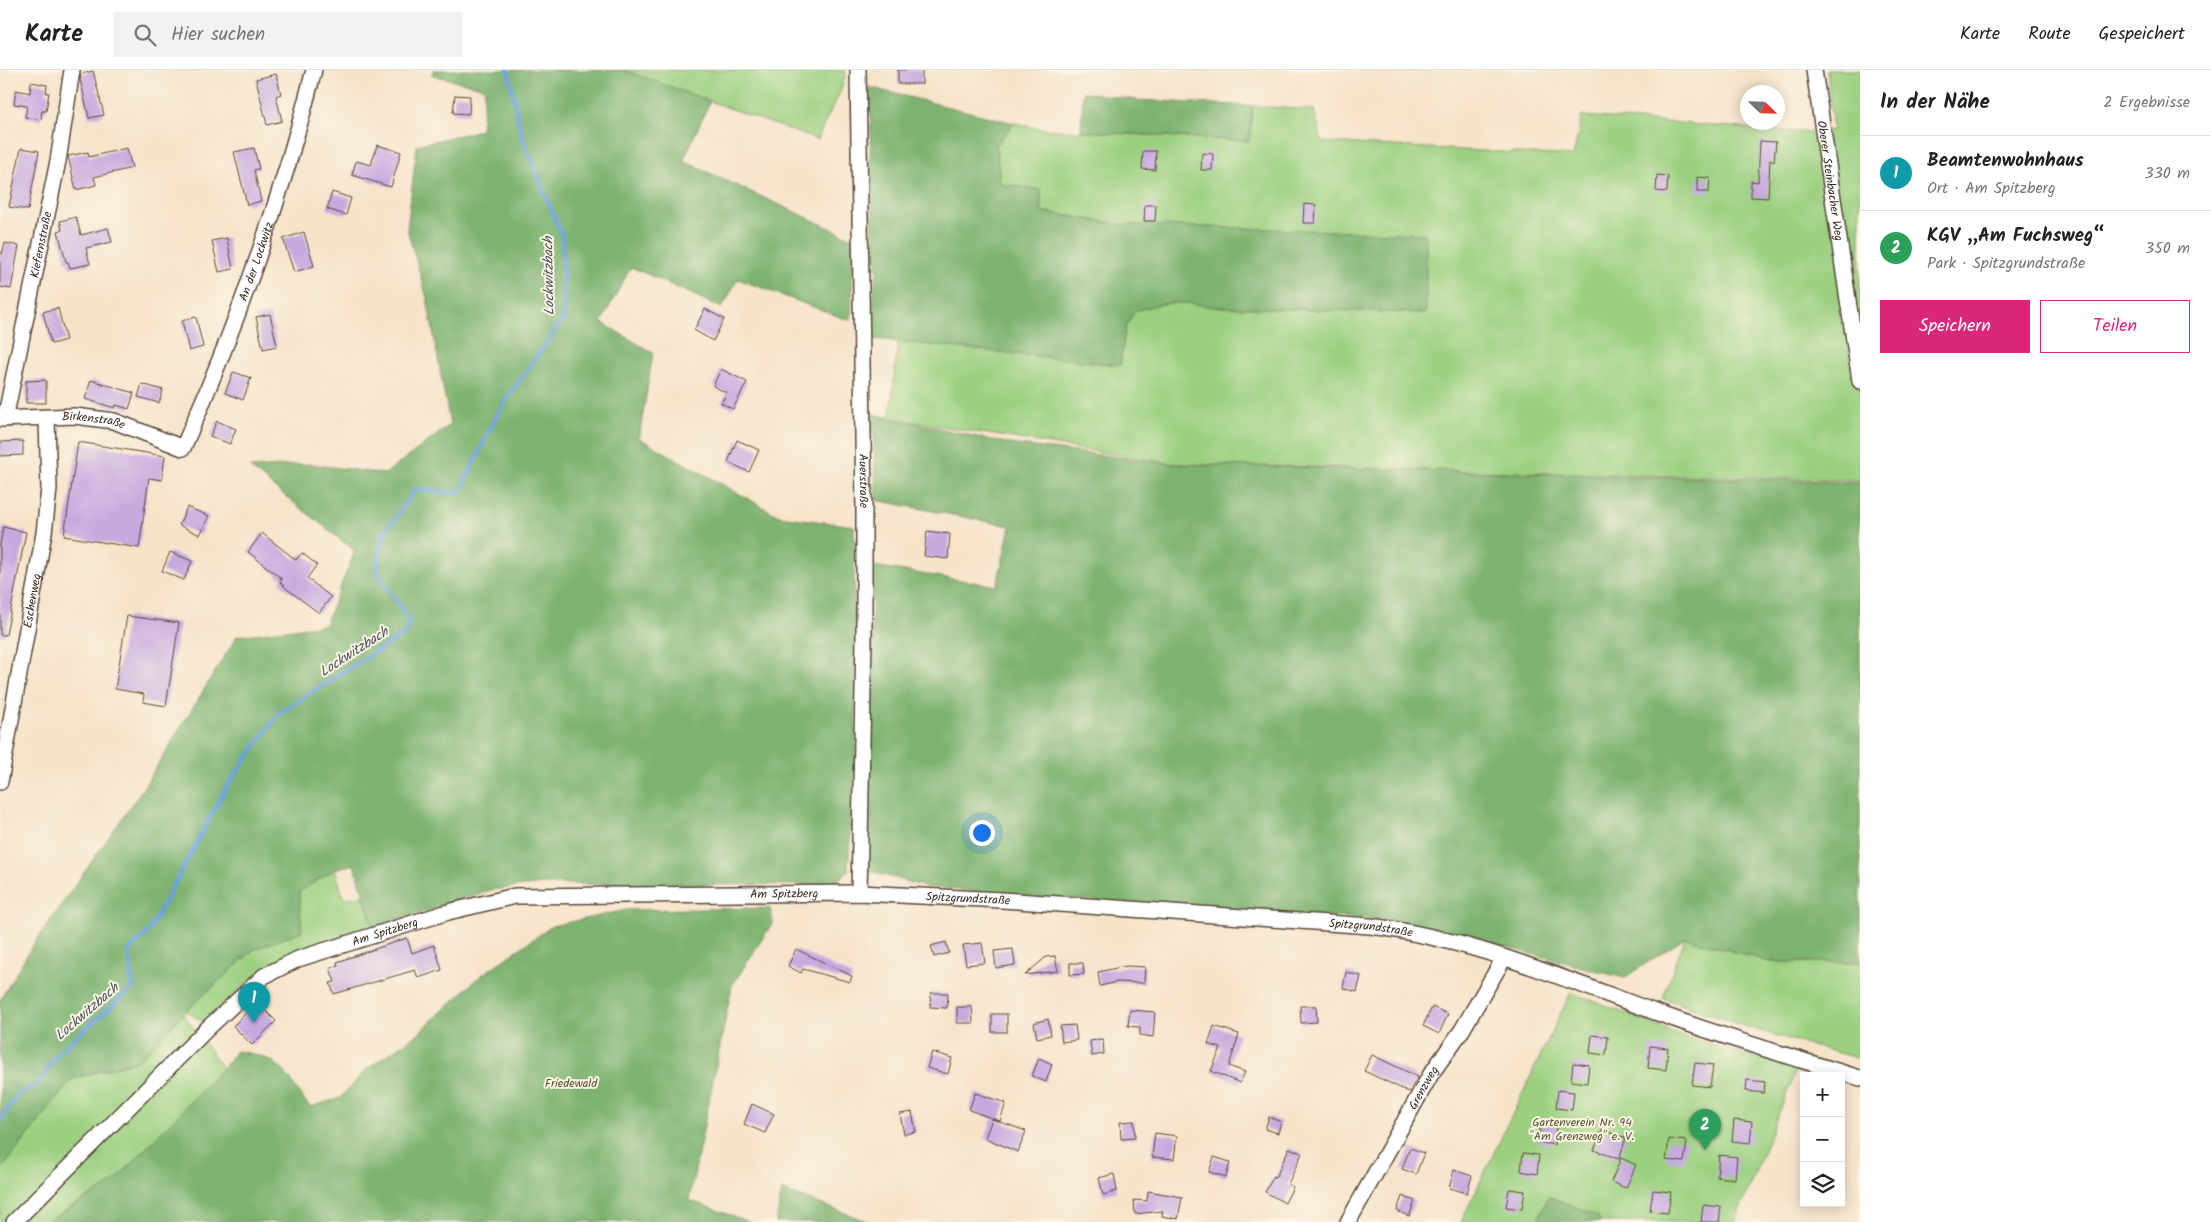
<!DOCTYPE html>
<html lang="de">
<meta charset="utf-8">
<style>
body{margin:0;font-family:Kalam,sans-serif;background:#f2f2f2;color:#222}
.controls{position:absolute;right:15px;bottom:15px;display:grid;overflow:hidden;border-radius:0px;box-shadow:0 2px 12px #0003}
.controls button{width:45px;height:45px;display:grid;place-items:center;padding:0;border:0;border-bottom:1px solid #e0e0e0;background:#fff;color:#222;font:25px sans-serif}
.compass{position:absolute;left:1740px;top:15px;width:45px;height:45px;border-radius:50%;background:#fff;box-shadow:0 2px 12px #0003;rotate:113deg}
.you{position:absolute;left:981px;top:762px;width:18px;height:18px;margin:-12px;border:4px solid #fff;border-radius:50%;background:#1a73e8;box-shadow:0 0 0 8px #1a73e833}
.badge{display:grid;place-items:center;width:32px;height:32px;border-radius:50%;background:#db2777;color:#fff;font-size:16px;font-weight:700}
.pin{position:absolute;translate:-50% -41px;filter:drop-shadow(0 1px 2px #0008)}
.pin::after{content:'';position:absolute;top:26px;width:18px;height:15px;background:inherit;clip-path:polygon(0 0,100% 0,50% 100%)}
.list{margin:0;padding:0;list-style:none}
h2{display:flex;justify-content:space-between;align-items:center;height:65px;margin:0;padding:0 20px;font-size:21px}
h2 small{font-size:16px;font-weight:400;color:#767676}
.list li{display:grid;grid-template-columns:32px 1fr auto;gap:15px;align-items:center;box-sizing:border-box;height:75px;padding:0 20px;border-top:1px solid #e0e0e0}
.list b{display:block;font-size:19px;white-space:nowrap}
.list p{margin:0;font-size:16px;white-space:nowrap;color:#767676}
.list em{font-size:16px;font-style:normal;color:#767676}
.actions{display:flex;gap:10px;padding:15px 20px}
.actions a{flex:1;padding:11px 0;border:1px solid #db2777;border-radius:0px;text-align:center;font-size:18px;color:#db2777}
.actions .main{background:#db2777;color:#fff}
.icon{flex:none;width:28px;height:28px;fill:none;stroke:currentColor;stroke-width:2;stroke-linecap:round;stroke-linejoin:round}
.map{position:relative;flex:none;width:1860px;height:1152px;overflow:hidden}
header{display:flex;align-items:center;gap:30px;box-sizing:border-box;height:70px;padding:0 25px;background:#fff;border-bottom:1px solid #e0e0e0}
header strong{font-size:24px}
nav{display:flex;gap:28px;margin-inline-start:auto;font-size:18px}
.search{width:350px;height:45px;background:#f2f2f2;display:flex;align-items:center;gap:12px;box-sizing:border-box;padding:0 18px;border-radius:0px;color:#767676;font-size:19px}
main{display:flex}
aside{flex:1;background:#fff}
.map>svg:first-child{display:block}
</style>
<header>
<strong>Karte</strong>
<div class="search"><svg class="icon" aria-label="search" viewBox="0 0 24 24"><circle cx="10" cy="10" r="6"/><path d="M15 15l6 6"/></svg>Hier suchen</div>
<nav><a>Karte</a><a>Route</a><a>Gespeichert</a></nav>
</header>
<main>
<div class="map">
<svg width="1860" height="1152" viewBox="0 0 1860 1152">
<rect width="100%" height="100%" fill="#fcf5e5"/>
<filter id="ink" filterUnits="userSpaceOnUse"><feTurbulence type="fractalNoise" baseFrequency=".02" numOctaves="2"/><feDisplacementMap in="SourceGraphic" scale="10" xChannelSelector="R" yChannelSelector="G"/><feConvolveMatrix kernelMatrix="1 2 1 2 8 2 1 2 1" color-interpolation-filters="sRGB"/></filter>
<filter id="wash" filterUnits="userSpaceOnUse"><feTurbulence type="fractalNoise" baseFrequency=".0096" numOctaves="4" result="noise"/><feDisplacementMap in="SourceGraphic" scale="20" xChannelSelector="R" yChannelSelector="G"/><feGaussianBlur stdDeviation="1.12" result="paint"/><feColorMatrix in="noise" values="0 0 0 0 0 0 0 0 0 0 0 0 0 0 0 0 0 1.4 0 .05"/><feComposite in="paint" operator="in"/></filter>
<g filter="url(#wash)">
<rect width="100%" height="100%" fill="#f6e4ca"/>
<g fill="#9cd081" stroke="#6c7d50">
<path d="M 623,0 L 843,0 L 846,1 C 842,27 825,46 818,70 Z"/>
<path d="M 1827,0 L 1860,0 L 1860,410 L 1174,394 L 890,348 L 898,271 L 1120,295 L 1126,256 L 1135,241 C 1167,231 1180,231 1213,237 L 1426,243 L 1118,154 L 1041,141 L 1041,120 L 1000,114 L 996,75 L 1014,53 L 1042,59 L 1248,71 L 1253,36 L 1314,40 L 1322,72 L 1573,86 L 1582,46 L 1813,63 L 1833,60 Z"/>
<path d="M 335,799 L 344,829 L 363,825 L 374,859 L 255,906 L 203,952 L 186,941 L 253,880 L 301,861 L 299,822 Z"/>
<path d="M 1685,868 L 1771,892 L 1860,892 L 1860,989 L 1746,957 L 1663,928 Z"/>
<path d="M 1571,922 L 1688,968 L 1797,998 L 1735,1152 L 1600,1152 L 1597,1146 L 1548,1126 L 1537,1152 L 1461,1152 Z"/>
<path d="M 183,944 L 223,998 L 113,1113 L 46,1152 L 0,1152 L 0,1101 L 72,1009 L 139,990 Z"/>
</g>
<g fill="#7db26f" stroke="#5c6e46">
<path d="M 433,0 L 623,0 L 710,31 L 683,91 L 854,169 L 851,251 L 738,209 L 722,238 L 631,197 L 601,252 L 653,283 L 639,368 L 779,446 L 854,456 L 856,679 L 848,801 L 834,815 L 543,814 L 490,820 L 374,859 L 354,794 L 335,799 L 299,822 L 302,861 L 253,880 L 186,941 L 139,990 L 72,1009 L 0,1101 L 0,930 L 31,878 L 144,717 L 237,566 L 325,555 L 355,481 L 250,398 L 310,394 L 385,404 L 450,355 L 427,228 L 407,159 L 417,75 L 481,60 L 485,18 L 432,5 Z"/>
<path d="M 868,17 L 1014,53 L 996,75 L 1000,114 L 1041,120 L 1041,142 L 1118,154 L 1426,164 L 1426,243 L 1213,237 C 1180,231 1167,231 1135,241 L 1126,256 L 1120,295 L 874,269 L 873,230 L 877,200 L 872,151 L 873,125 L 870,97 L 871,51 Z"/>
<path d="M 1083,22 L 1137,30 L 1253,36 L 1249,71 L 1081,61 Z"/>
<path d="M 873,344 L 1010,374 L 1174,394 L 1860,412 L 1860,892 L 1771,892 L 1685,868 L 1624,908 L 1426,856 L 1370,849 L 1038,827 L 925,817 L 867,800 L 873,496 L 997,516 L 1010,456 L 876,430 Z"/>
<path d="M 770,838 L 773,852 L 732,916 L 689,1130 L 749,1152 L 46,1152 L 113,1113 L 223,998 L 236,981 C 286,988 282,1002 310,1037 L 340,1028 L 367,999 L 415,966 L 479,907 L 552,856 L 626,840 Z"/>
<path d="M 782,1120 L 869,1152 L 776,1152 Z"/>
<path d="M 1548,1126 L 1598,1146 L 1600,1152 L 1537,1152 Z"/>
</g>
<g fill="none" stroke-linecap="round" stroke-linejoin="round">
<path stroke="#6ba1d9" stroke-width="4.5" d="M 0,1050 L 18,1024 L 38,1014 L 58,983 L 133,917 L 129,881 L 149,861 L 227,716 L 279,643 L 407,562 L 409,550 L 377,502 L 382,467 L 415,419 L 459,423 L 501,337 L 564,248 L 562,166 L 522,67 L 508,0"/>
</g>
<g id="blocks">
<g fill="#c6a9df">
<rect x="898" y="0" width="24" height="14"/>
<path d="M 93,1 L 104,45 L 89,48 L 80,9 L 81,4 Z"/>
<path d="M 276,4 L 281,24 L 276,26 L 282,51 L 267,55 L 256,9 Z"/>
<path d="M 31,12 L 47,15 L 46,23 L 49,23 L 46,41 L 42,41 L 41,50 L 25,47 L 27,36 L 14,34 L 16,20 L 30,23 Z"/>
<path d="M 455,25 L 470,26 L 469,44 L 453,43 Z"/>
<path d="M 1760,71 L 1776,72 L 1774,91 L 1770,90 L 1768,128 L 1751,127 L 1751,111 L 1758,112 Z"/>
<path d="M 377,75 L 401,82 L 391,117 L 352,105 L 356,91 L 371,95 Z"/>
<path d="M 21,78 L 39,81 L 28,140 L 9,137 Z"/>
<path d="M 127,78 L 132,98 L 94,107 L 96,115 L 76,120 L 68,86 L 88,82 L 89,87 Z"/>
<path d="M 254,78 L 259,99 L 254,100 L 261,131 L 247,135 L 234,82 Z"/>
<path d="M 1143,81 L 1156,81 L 1155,100 L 1142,99 Z"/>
<path d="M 1202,83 L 1213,84 L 1212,100 L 1201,100 Z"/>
<path d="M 1657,105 L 1668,106 L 1667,122 L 1656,121 Z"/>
<path d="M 1697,107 L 1710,108 L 1709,122 L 1697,122 Z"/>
<path d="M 332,122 L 351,128 L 346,145 L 327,139 Z"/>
<path d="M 1304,134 L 1316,135 L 1315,153 L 1303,153 Z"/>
<path d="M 1145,135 L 1156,135 L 1155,151 L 1144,151 Z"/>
<path d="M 76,147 L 81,165 L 108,158 L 112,172 L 86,178 L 90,194 L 70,198 L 68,192 L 66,192 L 58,161 L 62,160 L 60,151 Z"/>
<path d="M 304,162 L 314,196 L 294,202 L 283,169 Z"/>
<path d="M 227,168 L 233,199 L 219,202 L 212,171 Z"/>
<path d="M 5,173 L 19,176 L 11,219 L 0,217 L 0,183 L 2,184 Z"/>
<path d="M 58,238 L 66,270 L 51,274 L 43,242 Z"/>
<path d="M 705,239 L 724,249 L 713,271 L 694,260 Z"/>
<path d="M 270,244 L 277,276 L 263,279 L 256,247 Z"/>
<path d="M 196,247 L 203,277 L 189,281 L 182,251 Z"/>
<path d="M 721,299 L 747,312 L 733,339 L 721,333 L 727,323 L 713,316 Z"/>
<path d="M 233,302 L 251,308 L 243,330 L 225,323 Z"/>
<path d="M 46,310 L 46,333 L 26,333 L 26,311 Z"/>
<path d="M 91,310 L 134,323 L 129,339 L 116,335 L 115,338 L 85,329 Z"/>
<path d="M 142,314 L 163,320 L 159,333 L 138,327 Z"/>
<path d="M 217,351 L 236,359 L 230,374 L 210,366 Z"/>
<path d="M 737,370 L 759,380 L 749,402 L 728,392 Z"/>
<path d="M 23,371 L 23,385 L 0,386 L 0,372 Z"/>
<path d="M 78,372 L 165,386 L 162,410 L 149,408 L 139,478 L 64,466 Z"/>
<path d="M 187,437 L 209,446 L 200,465 L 179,455 Z"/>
<path d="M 3,457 L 26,462 L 6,565 L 0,565 L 0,475 Z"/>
<path d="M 927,461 L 950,464 L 948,489 L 924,486 Z"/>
<path d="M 262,463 L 296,490 L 302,483 L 317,495 L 307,508 L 331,527 L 319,543 L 287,519 L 280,512 L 282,509 L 248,482 Z"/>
<path d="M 170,482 L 192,491 L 184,510 L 162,501 Z"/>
<path d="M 127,546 L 179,553 L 166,636 L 143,632 L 144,624 L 115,619 Z"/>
<path d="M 407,868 L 412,883 L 434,875 L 442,900 L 418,908 L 415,900 L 334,924 L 330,913 L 335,912 L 330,898 L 338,896 L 337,892 Z"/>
<path d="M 946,872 L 949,883 L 934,887 L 931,876 Z"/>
<path d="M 982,873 L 985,893 L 966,895 L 963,875 Z"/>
<path d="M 796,879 L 852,906 L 850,912 L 803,899 L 801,903 L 788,896 Z"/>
<path d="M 1013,879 L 1015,895 L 996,898 L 994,881 Z"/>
<path d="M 1055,886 L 1058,901 L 1025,905 L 1046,887 Z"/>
<path d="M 1070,893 L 1083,893 L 1084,904 L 1070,905 Z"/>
<path d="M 1126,896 L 1145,897 L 1144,913 L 1117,912 L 1100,916 L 1098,902 Z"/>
<path d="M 1346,902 L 1361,906 L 1357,922 L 1343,918 Z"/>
<path d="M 931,923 L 948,923 L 947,938 L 930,937 Z"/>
<path d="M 257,932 L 276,951 L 252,975 L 233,956 Z"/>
<path d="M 1300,936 L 1316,936 L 1317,952 L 1301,953 Z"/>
<path d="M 957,937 L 972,937 L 973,953 L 957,953 Z"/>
<path d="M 1432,937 L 1448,944 L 1439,964 L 1423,956 Z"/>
<path d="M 1130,940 L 1155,942 L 1153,967 L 1140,965 L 1140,957 L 1128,956 Z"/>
<rect x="992" y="944" width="15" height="18"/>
<path d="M 1048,949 L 1051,965 L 1037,968 L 1034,953 Z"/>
<path d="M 1075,955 L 1077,970 L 1062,972 L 1060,956 Z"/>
<path d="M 1214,956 L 1239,964 L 1229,996 L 1245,1002 L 1240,1013 L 1211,1001 L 1221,978 L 1208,974 Z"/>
<path d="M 1592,965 L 1608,967 L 1606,985 L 1590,983 Z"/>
<path d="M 1103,969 L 1104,984 L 1092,986 L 1090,971 Z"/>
<path d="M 1650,976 L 1668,978 L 1666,1000 L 1648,998 Z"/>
<path d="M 932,982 L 952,988 L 948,1004 L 927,998 Z"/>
<path d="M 1372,985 L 1418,1007 L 1409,1022 L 1364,1001 Z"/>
<path d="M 1039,988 L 1052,994 L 1046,1012 L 1032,1006 Z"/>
<path d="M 1573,993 L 1589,995 L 1587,1013 L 1571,1011 Z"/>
<path d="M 1695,993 L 1713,995 L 1710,1017 L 1692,1015 Z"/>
<path d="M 1747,1010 L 1765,1012 L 1764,1023 L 1746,1021 Z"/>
<path d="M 1558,1020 L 1574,1022 L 1572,1040 L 1556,1038 Z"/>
<path d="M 975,1023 L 1006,1033 L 1000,1051 L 969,1040 Z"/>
<path d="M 752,1034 L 774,1044 L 765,1063 L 744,1054 Z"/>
<path d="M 912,1042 L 916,1062 L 904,1064 L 900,1044 Z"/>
<path d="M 1269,1047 L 1281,1052 L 1278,1063 L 1265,1059 Z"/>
<path d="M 992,1049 L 1026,1061 L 1018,1082 L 985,1068 Z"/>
<path d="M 1734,1050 L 1752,1052 L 1750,1073 L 1732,1071 Z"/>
<path d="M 1134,1051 L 1135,1068 L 1121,1069 L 1120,1052 Z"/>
<path d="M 1540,1054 L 1556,1056 L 1554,1075 L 1538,1072 Z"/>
<path d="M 1602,1060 L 1626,1068 L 1619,1089 L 1594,1080 Z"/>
<path d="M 1155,1063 L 1177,1066 L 1174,1089 L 1152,1087 Z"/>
<path d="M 1669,1069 L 1687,1071 L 1684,1092 L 1666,1090 Z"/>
<path d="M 1289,1078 L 1302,1083 L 1288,1114 L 1293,1117 L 1285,1133 L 1265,1122 L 1274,1106 L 1276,1107 Z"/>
<path d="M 1410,1078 L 1424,1083 L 1416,1104 L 1402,1099 Z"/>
<path d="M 1523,1083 L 1539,1085 L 1537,1104 L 1521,1101 Z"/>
<path d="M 1719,1085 L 1737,1087 L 1735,1109 L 1717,1107 Z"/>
<path d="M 1214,1087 L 1230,1092 L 1226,1107 L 1209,1102 Z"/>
<path d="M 1621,1088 L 1636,1095 L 1626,1118 L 1611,1112 Z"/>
<path d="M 1454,1100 L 1472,1106 L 1467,1123 L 1449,1118 Z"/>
<path d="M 1114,1104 L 1117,1121 L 1103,1125 L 1099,1108 Z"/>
<path d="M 1509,1119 L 1525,1121 L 1522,1139 L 1506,1137 Z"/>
<path d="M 1653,1120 L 1671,1122 L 1668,1143 L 1650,1141 Z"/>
<path d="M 1148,1121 L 1182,1127 L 1178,1149 L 1162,1146 L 1163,1141 L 1135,1144 L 1134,1130 L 1147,1131 Z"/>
<path d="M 1402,1126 L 1415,1131 L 1409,1146 L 1397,1141 Z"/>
<path d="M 1703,1135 L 1721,1137 L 1719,1152 L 1701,1152 Z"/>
</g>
</g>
</g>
<g filter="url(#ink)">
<use href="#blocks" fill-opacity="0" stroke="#574638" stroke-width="1"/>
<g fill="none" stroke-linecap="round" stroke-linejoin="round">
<defs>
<g id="minor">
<path id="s1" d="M 858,0 L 864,439 L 864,568 L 859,823"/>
<path id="s2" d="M 1814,0 L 1860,311"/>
<path id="s3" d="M 0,349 L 75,346 L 114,351 L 183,378 C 237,255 281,130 314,0"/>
<path id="s4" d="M 5,349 L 58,91 L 72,0"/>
<path id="s5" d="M 0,712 L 44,463 L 49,419 L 47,349"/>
<path id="s6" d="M 14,1152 L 209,957 L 264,906 L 298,889 L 448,842 L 515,826 L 859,823 L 1002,830 L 1370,856 C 1468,868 1562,908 1655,942 C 1723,967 1791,987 1860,1008"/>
<path id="s7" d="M 1348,1152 L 1431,1004 L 1462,960 L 1504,888"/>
</g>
</defs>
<use href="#minor" stroke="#574638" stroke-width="18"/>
<use href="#minor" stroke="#fff" stroke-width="15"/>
</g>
</g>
<g text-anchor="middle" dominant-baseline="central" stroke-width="4" stroke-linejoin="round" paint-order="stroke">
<g font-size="12" fill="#3b2a1e" stroke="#fcf5e5">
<text stroke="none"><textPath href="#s2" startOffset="112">Oberer Steinbacher Weg</textPath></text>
<text stroke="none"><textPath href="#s4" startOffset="178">Kiefernstraße</textPath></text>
<text stroke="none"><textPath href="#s3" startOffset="389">An der Lockwitz</textPath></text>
<text stroke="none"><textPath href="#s3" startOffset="94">Birkenstraße</textPath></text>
<text stroke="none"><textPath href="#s1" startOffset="411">Auerstraße</textPath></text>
<text stroke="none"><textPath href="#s5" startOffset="184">Eschenweg</textPath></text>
<text stroke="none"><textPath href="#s6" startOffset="884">Am Spitzberg</textPath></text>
<text stroke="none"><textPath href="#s6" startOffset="1068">Spitzgrundstraße</textPath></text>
<text stroke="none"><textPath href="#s6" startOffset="1472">Spitzgrundstraße</textPath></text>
<text stroke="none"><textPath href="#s6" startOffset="480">Am Spitzberg</textPath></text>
<text stroke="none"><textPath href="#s7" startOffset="154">Grenzweg</textPath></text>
</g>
<g font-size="12" fill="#535437" stroke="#fcf5e5">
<text x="571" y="1013">Friedewald</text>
<text x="1582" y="1052">Gartenverein Nr. 94<tspan x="1582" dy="14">"Am Grenzweg" e. V.</tspan></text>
</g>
<g font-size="14" font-style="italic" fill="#4c545f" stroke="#fcf5e5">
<text transform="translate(549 206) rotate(-91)">Lockwitzbach</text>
<text transform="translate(354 582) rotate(-33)">Lockwitzbach</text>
<text transform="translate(87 942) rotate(-41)">Lockwitzbach</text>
</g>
</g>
</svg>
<div class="controls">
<button>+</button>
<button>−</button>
<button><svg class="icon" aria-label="layers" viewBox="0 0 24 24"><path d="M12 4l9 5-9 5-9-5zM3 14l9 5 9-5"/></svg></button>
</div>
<svg class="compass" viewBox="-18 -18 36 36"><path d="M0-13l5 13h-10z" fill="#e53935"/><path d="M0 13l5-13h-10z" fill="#767676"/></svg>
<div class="you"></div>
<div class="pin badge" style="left:254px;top:953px;background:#0f9aa8">1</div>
<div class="pin badge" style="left:1705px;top:1080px;background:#2e9e5b">2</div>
</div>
<aside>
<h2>In der Nähe<small>2 Ergebnisse</small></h2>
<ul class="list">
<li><span class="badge" style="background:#0f9aa8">1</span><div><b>Beamtenwohnhaus</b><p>Ort · Am Spitzberg</p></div><em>330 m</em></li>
<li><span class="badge" style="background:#2e9e5b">2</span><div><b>KGV „Am Fuchsweg“</b><p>Park · Spitzgrundstraße</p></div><em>350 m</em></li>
</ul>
<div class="actions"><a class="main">Speichern</a><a>Teilen</a></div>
</aside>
</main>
